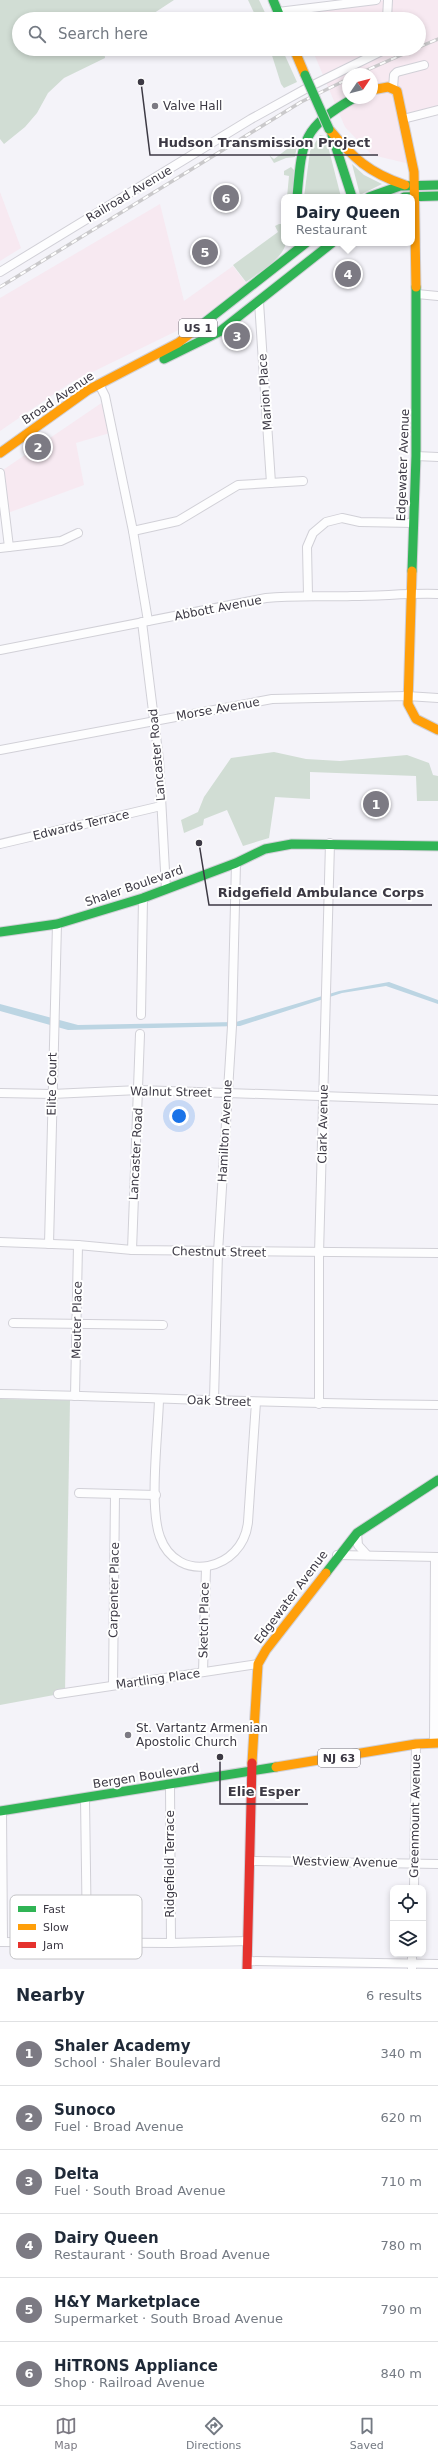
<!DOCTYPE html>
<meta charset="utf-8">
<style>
body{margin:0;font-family:"DejaVu Sans",sans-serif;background:#f6f6f7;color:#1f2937}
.controls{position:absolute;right:12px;bottom:12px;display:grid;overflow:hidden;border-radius:8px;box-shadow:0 2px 6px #0003}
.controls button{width:36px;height:36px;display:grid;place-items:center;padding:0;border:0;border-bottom:1px solid #e0e1e3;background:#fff;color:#1f2937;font:20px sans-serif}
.compass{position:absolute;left:342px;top:68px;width:36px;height:36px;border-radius:50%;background:#fff;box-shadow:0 2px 6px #0003;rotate:55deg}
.you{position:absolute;left:179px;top:1116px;width:14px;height:14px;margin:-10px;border:3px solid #fff;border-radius:50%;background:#1a73e8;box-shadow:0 0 0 6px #1a73e833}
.badge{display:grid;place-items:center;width:26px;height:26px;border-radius:50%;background:#7c7a83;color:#fff;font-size:13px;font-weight:700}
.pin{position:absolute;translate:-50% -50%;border:2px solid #fff;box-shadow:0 1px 4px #0006}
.popup{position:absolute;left:281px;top:194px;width:134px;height:52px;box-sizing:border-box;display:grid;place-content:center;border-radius:8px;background:#fff;filter:drop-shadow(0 1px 3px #0005);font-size:13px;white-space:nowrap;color:#747a83}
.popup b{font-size:15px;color:#1f2937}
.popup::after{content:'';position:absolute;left:50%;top:100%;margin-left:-8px;border:8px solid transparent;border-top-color:#fff}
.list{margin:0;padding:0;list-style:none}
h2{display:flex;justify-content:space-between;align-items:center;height:52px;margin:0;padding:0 16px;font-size:17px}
h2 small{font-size:13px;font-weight:400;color:#747a83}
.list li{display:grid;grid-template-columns:26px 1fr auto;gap:12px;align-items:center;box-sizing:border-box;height:64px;padding:0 16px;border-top:1px solid #e0e1e3}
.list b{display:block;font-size:15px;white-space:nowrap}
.list p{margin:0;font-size:13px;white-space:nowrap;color:#747a83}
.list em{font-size:13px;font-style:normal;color:#747a83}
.icon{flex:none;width:22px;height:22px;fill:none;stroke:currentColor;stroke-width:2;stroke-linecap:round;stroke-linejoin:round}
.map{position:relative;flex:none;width:438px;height:1969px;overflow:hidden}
.search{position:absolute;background:#fff;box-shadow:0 2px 6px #0003;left:12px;right:12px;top:12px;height:44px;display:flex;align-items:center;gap:10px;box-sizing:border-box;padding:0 14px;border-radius:22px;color:#747a83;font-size:15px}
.sheet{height:436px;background:#fff}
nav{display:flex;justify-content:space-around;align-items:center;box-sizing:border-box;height:56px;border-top:1px solid #e0e1e3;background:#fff;font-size:11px;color:#747a83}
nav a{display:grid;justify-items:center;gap:2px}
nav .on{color:#7c7a83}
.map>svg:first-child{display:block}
</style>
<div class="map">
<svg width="438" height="1969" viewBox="0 0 438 1969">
<rect width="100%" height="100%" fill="#f4f3f9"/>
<g fill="#f7e9f1" fill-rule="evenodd">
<path d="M 386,0 L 438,0 L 438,111 L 402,122 L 410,164 L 372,155 L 345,127 L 312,49 L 419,49 L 419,19 L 300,19 L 297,13 ZM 348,74 L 372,74 L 372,98 L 348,98 Z"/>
<path d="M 0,192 L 21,248 L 0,261 Z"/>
<path d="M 160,204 L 184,301 L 233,266 L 246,283 L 197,321 L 70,383 L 0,431 L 0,298 Z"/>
<path d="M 107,402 L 113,432 L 76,443 L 84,485 L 5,514 L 0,472 L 100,404 Z"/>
</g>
<g fill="#d1ddd4">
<path d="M 0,0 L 174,0 L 145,19 L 19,19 L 19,49 L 104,49 L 105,58 L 64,78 L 48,93 L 37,113 L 25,127 L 4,144 L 0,139 Z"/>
<path d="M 248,0 L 259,0 L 268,19 L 257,19 Z"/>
<path d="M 270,49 L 282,49 L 297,82 L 284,88 L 281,84 Z"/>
<path d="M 320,135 L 324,136 L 329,150 L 341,197 L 304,197 L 310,151 Z"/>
<path d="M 292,137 L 298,140 L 295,157 L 286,158 L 274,163 L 269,155 L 274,159 L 295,143 Z"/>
<path d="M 352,164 L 364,175 L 382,184 L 360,195 Z"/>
<path d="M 291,167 L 294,170 L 292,197 L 287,197 L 289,176 L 284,175 L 284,171 Z"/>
<path d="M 279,224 L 284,224 L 284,243 L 286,243 C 282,260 259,272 246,282 L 233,265 L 278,232 L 275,226 Z"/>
<path d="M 274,752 L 306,759 L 340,761 L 407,755 L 429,763 L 433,775 L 438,776 L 438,801 L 417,801 L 416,776 L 310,772 L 310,799 L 275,797 L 269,838 L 243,846 L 227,810 L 204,819 L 203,825 L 184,833 L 181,820 L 198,812 L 204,797 L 231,758 Z"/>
<path d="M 0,1399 L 70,1400 L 65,1693 L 0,1705 Z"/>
</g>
<path fill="#bcd5e3" d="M 389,982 L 438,1000 L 438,1004 L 386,986 L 342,993 L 240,1026 L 68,1030 L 0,1011 L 0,1004 L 78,1025 L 236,1022 L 339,991 Z"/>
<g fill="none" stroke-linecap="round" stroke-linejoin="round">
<defs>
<g id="street">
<path d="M 278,12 L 376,0"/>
<path d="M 387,19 L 388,0"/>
<path d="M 393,88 L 394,75 L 397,72 L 424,65"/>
<path d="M 403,119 L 438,110"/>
<path d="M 0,272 L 251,119 L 309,87 L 386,49"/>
<path d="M 417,294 L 438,296"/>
<path d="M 259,302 L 271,483"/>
<path d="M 99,384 L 105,396 L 133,531 L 148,621"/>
<path d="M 416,456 L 438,457"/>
<path d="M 0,473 L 9,547"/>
<path d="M 133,531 L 178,521 L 238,485 L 303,481"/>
<path d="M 0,548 L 61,541 L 78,533"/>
<path d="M 308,595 L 307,547 L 313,533 L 326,522 L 342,518 L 360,522 L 414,523"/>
<path d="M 142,622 L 159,760 L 166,889"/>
<path d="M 0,650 L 266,598 C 296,595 323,597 352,596 C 381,596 409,593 438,594"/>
<path d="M 0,750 L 272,699 L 407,696 L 438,698"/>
<path d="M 0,844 L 161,806"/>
<path d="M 141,1015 L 143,898"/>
<path d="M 0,1093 L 52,1094 L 139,1090 L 438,1100"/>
<path d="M 0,1242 L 78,1245 L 132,1250 L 438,1253"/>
<path d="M 49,1244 L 57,924"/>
<path d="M 132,1250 L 140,1034"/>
<path d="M 13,1323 L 163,1325"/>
<path d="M 0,1394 C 146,1397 292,1404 438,1405"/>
<path d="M 75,1396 L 78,1245"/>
<path d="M 214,1399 L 218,1252 L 232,1026 L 236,863"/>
<path d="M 159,1400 C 158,1434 149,1508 160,1537 C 177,1585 243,1571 248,1522 L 256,1402"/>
<path d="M 319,1404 L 319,1254 L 330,843"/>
<path d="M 79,1493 L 156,1495"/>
<path d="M 357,1533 L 358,1545 L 367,1555"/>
<path d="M 337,1555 L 438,1557"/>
<path d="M 203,1672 L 206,1568"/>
<path d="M 113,1685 L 115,1494"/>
<path d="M 58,1694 L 258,1664"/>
<path d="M 434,1743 L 435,1557"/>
<path d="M 170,1785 L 171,1943"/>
<path d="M 85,1798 L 87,1942"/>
<path d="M 2,1811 L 3,1942"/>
<path d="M 251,1861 L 438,1864"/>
<path d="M 414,1888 L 416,1744"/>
<path d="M 0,1942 L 171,1943 L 248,1941"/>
<path d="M 247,1961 L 438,1964"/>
<path d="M 412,1969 L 412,1954"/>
</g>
<g id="fast">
<path d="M 273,0 L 281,19"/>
<path d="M 332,135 L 352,197"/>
<path d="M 297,197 C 302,140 302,128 354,98"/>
<path d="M 369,197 L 400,186 L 438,185"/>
<path d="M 404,197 L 438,196"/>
<path d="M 200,326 L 306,243"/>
<path d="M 164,359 L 219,332 L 332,243"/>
<path d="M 412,571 L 416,456 L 416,287"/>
<path d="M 0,932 L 57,924 L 143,898 L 236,863 L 265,849 L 292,844 L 438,846"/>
<path d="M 326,1573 L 357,1533 L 438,1480"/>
<path d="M 0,1811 L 276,1767"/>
</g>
<g id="slow">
<path d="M 294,49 L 305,75"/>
<path d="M 372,90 L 388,87 L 397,91 L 414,172 L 416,287"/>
<path d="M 329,129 C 353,158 369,173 405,185"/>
<path d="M 0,453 L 88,390 L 178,343 L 200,326"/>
<path d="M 412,571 L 408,704 L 416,719 L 438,730"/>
<path d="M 252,1763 L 258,1664 L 266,1650 L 326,1573"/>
<path d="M 276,1767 L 416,1744 L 438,1743"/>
</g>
<path id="jam" d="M 247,1969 L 252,1763"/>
</defs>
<use href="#street" stroke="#d1d0d7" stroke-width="10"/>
<use href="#fast" stroke="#d1d0d7" stroke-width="11"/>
<use href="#slow" stroke="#d1d0d7" stroke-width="11"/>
<use href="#jam" stroke="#d1d0d7" stroke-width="11"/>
<use href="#street" stroke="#fdfdfe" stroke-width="8"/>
<use href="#fast" stroke="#30b455" stroke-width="9"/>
<use href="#slow" stroke="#ff9f0a" stroke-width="9"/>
<use href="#jam" stroke="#e5322d" stroke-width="9"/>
<defs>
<g id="rail">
<path d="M 419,47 L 438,39"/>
<path d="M 358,74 L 415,49"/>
<path d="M 0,287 L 301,102 L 348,79"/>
</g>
</defs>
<use href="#rail" stroke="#cac9cb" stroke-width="3.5"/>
<use href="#rail" stroke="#fff" stroke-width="2" stroke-dasharray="6" stroke-linecap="butt"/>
<defs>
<path id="fast-bridge" d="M 305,75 L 329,129"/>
</defs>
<use href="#fast-bridge" stroke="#d1d0d7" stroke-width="11" stroke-linecap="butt"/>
<use href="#fast-bridge" stroke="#30b455" stroke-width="9"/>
</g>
<g fill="#7c7a83" stroke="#fff" stroke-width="1.5">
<circle cx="155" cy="106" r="4"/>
<circle cx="128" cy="1735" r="4"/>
</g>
<g text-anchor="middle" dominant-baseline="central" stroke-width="4" stroke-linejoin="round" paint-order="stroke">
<g fill="#fff" stroke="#76747c" stroke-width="1">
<rect x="179" y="319" width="38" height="18" rx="3"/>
<rect x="318" y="1749" width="42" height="18" rx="3"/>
</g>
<g font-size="11" font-weight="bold" fill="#3c3944">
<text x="198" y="328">US 1</text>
<text x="339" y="1758">NJ 63</text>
</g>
<g font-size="12" fill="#3c3944" stroke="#fff" text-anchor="start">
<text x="163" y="106">Valve Hall</text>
<text x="136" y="1728">St. Vartantz Armenian<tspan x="136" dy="14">Apostolic Church</tspan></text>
</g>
<g font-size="12" fill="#3c3944" stroke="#fff">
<text transform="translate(129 194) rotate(-31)">Railroad Avenue</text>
<text transform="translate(265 392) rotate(-94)">Marion Place</text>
<text transform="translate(58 398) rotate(-34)">Broad Avenue</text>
<text transform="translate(403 465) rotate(-88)">Edgewater Avenue</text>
<text transform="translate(218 608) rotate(-11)">Abbott Avenue</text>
<text transform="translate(218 709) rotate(-10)">Morse Avenue</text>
<text transform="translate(157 755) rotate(-95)">Lancaster Road</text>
<text transform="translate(81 825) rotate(-13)">Edwards Terrace</text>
<text transform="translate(134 886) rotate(-19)">Shaler Boulevard</text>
<text transform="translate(52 1084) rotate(-89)">Elite Court</text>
<text transform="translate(171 1092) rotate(1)">Walnut Street</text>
<text transform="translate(323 1124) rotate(-89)">Clark Avenue</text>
<text transform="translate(225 1131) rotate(-87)">Hamilton Avenue</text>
<text transform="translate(136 1154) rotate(-87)">Lancaster Road</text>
<text transform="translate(219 1252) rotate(1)">Chestnut Street</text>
<text transform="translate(77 1320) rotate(-89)">Meuter Place</text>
<text transform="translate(219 1401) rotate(2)">Oak Street</text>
<text transform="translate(114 1590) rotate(-89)">Carpenter Place</text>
<text transform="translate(291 1597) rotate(-53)">Edgewater Avenue</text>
<text transform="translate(204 1620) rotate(-89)">Sketch Place</text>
<text transform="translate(158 1679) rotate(-8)">Martling Place</text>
<text transform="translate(146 1776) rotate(-9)">Bergen Boulevard</text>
<text transform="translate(415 1816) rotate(-89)">Greenmount Avenue</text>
<text transform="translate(345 1862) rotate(1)">Westview Avenue</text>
<text transform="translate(170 1864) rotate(-90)">Ridgefield Terrace</text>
</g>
</g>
<rect x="10" y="1895" width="132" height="64" rx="6" fill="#fff" stroke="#c4c4c7" stroke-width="1"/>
<rect x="18" y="1906" width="18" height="6" fill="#30b455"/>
<rect x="18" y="1924" width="18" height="6" fill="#ff9f0a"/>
<rect x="18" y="1942" width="18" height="6" fill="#e5322d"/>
<g font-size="11" fill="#3c3944">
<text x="43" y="1913">Fast</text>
<text x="43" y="1931">Slow</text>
<text x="43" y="1949">Jam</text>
</g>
<path fill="none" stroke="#3c3944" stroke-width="1.5" d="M141 82L150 155H378M199 843L209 905H432M220 1757L220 1804H308"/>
<g fill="#3c3944" stroke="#fff" stroke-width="1.5">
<circle cx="141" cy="82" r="4"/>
<circle cx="199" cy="843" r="4"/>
<circle cx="220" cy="1757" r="4"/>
</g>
<g font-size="13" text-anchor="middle" font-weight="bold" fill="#3c3944" stroke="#fff" stroke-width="4" stroke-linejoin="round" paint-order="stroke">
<text x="264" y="147">Hudson Transmission Project</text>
<text x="321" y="897">Ridgefield Ambulance Corps</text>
<text x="264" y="1796">Elie Esper</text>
</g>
</svg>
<div class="controls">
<button><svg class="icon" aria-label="locate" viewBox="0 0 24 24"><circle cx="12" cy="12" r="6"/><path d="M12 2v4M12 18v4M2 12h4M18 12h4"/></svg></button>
<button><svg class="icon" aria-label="layers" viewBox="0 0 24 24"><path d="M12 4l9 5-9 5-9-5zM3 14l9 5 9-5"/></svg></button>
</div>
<svg class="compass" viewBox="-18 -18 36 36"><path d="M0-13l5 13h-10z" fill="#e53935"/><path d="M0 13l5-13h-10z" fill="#747a83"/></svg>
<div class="you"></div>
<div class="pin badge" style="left:376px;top:804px">1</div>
<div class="pin badge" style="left:38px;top:447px">2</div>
<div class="pin badge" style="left:237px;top:336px">3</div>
<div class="pin badge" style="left:348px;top:274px">4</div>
<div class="popup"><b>Dairy Queen</b>Restaurant</div>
<div class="pin badge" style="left:205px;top:252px">5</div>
<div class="pin badge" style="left:226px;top:198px">6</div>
<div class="search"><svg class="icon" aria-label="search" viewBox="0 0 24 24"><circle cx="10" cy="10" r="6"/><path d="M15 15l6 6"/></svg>Search here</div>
</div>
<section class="sheet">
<h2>Nearby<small>6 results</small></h2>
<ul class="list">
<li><span class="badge">1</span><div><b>Shaler Academy</b><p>School · Shaler Boulevard</p></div><em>340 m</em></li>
<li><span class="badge">2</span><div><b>Sunoco</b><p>Fuel · Broad Avenue</p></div><em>620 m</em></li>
<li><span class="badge">3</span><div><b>Delta</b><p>Fuel · South Broad Avenue</p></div><em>710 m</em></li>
<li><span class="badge">4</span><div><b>Dairy Queen</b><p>Restaurant · South Broad Avenue</p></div><em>780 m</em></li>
<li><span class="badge">5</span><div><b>H&amp;Y Marketplace</b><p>Supermarket · South Broad Avenue</p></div><em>790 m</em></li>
<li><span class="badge">6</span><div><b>HiTRONS Appliance</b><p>Shop · Railroad Avenue</p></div><em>840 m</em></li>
</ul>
</section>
<nav>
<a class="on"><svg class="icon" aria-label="map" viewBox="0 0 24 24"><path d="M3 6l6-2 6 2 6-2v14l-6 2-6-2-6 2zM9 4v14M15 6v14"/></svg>Map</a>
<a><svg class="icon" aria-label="directions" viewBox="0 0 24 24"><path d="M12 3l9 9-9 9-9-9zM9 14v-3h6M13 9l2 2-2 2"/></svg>Directions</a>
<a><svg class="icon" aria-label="saved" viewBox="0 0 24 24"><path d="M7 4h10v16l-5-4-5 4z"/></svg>Saved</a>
</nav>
